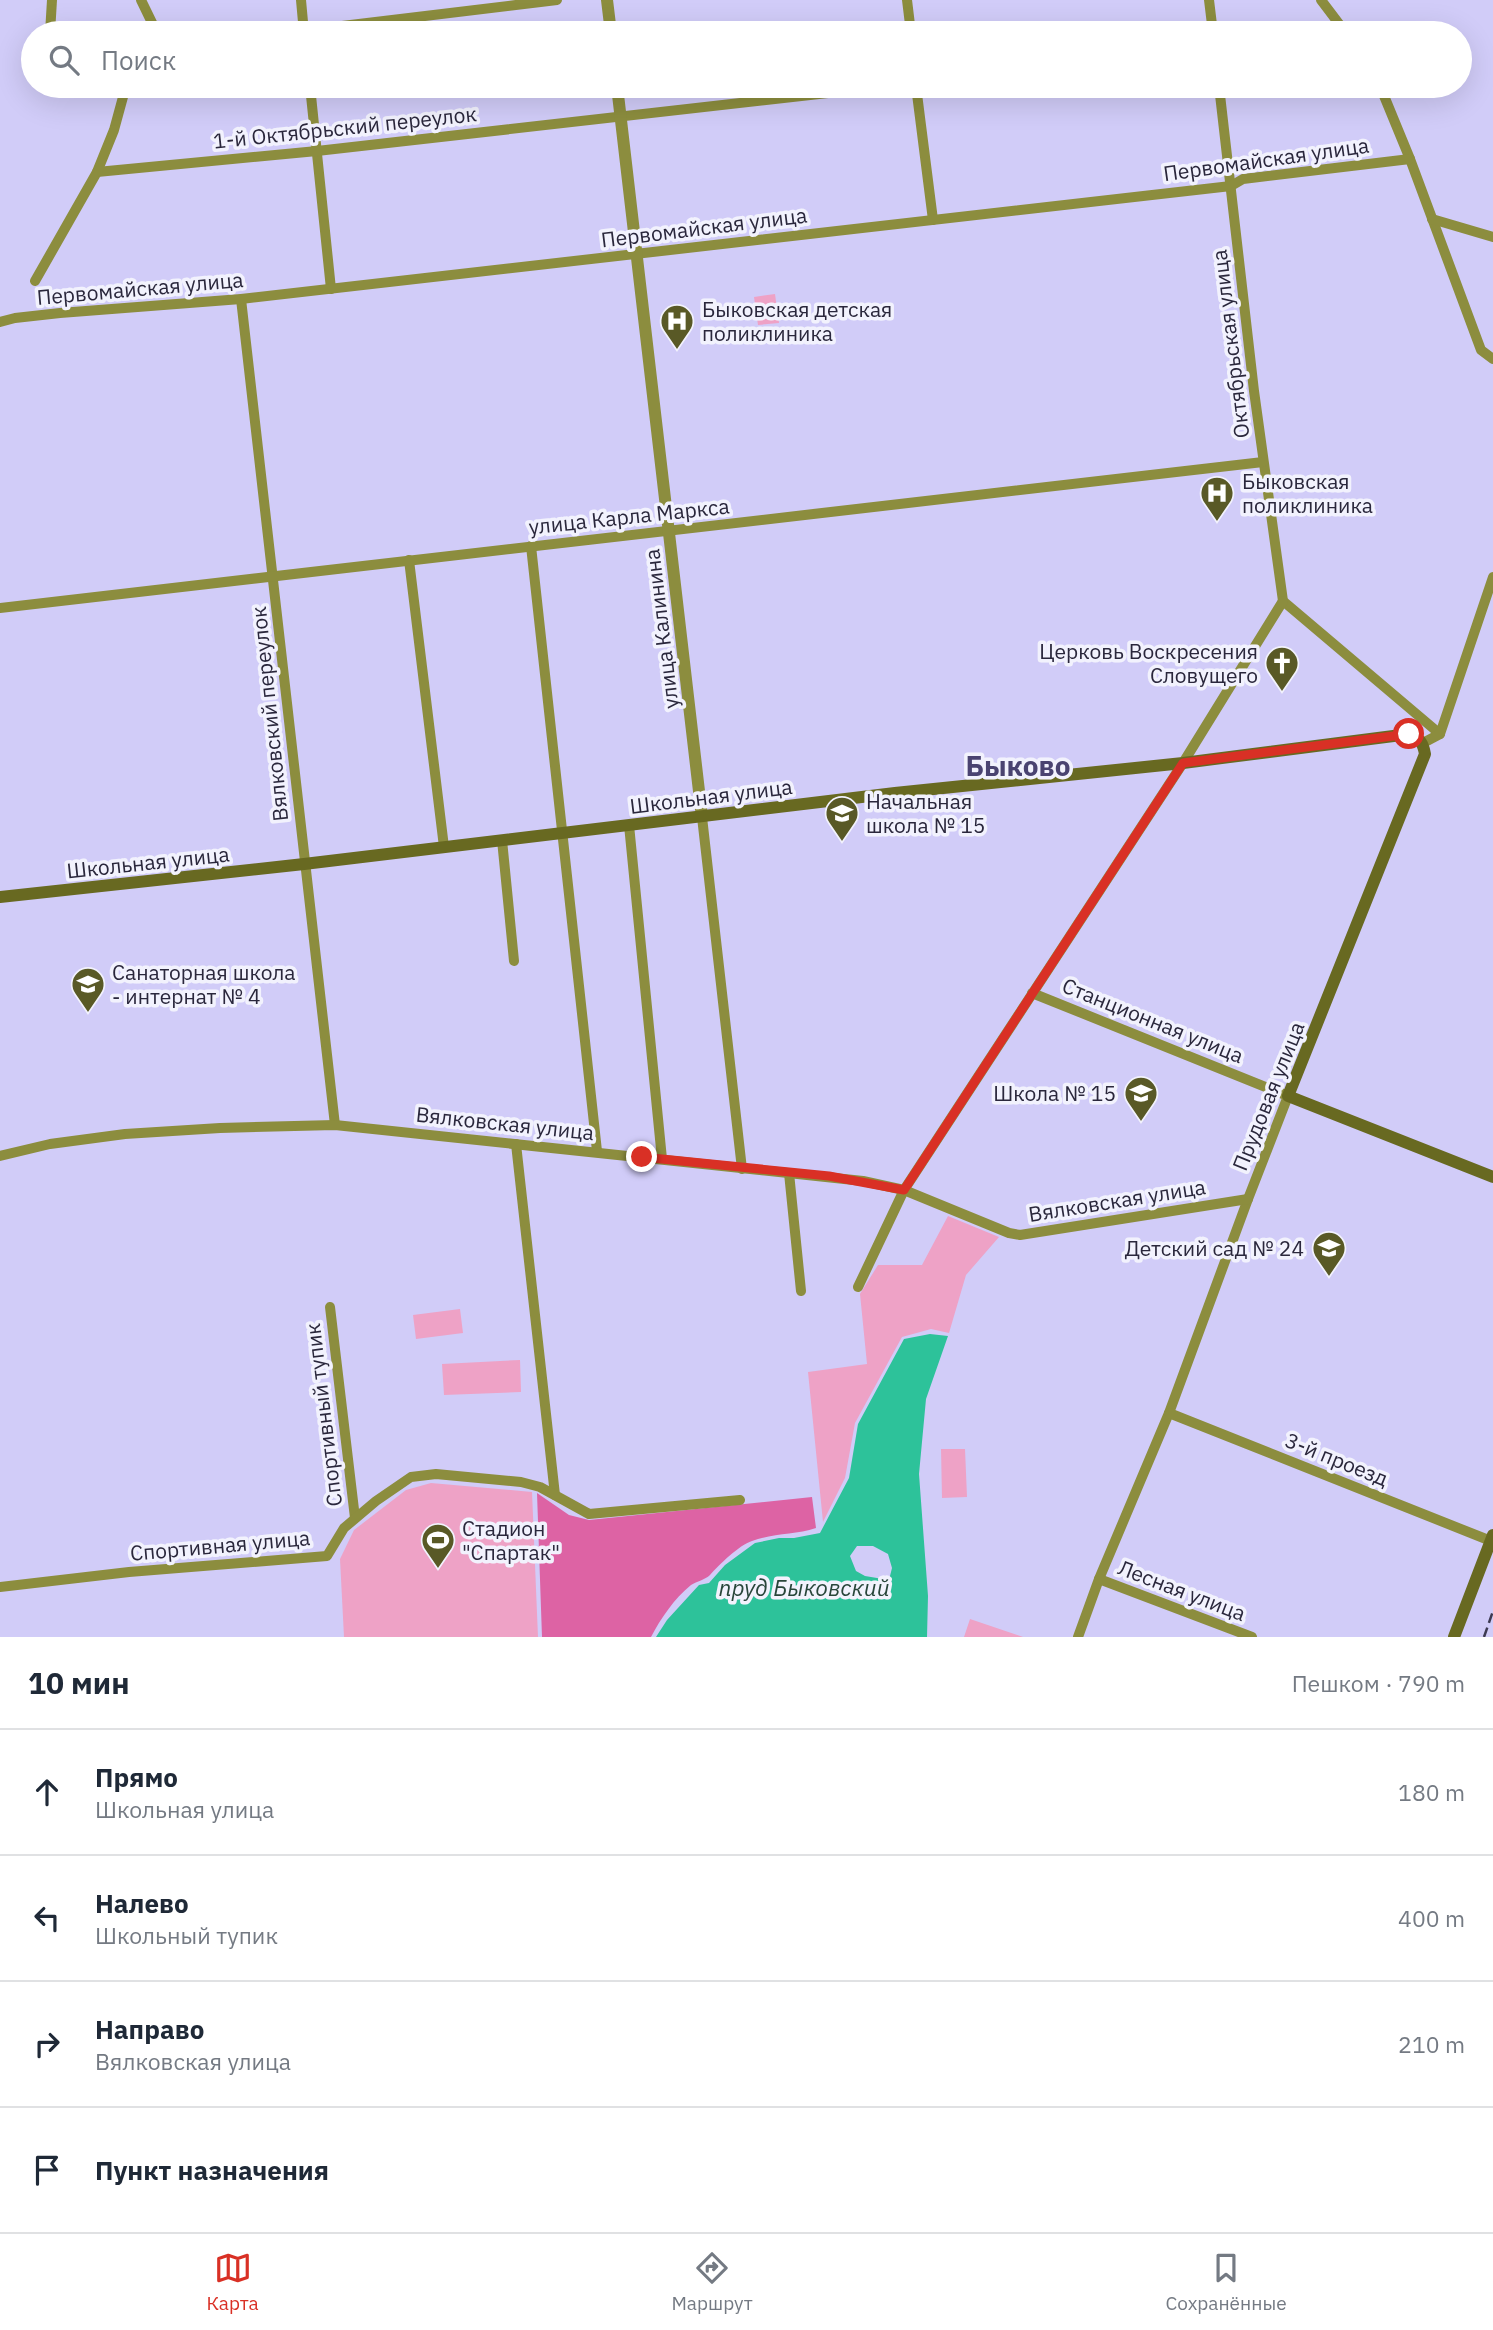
<!DOCTYPE html>
<html lang="ru">
<meta charset="utf-8">
<style>
body{margin:0;font-family:"IBM Plex Sans",sans-serif;background:#f6f6f7;color:#1f2937}
.stop{position:absolute;width:21px;height:21px;margin:-16px;border:5px solid #d93025;border-radius:50%;background:#fff}
.stop.end{background:#d93025;border-color:#fff;box-shadow:0 2px 7px #0008}
.list{margin:0;padding:0;list-style:none}
h2{display:flex;justify-content:space-between;align-items:center;height:91px;margin:0;padding:0 28px;font-size:30px}
h2 small{font-size:23px;font-weight:400;color:#747a83}
.list li{display:grid;grid-template-columns:46px 1fr auto;gap:21px;align-items:center;box-sizing:border-box;height:126px;padding:0 28px;border-top:2px solid #e0e1e3}
.list b{display:block;font-size:26px;white-space:nowrap}
.list p{margin:0;font-size:23px;white-space:nowrap;color:#747a83}
.list em{font-size:23px;font-style:normal;color:#747a83}
.icon{flex:none;width:38px;height:38px;fill:none;stroke:currentColor;stroke-width:2;stroke-linecap:round;stroke-linejoin:round}
.map{position:relative;flex:none;width:1493px;height:1637px;overflow:hidden}
.search{position:absolute;background:#fff;box-shadow:0 7px 28px #0002;left:21px;right:21px;top:21px;height:77px;display:flex;align-items:center;gap:18px;box-sizing:border-box;padding:0 24px;border-radius:38px;color:#747a83;font-size:26px}
.sheet{height:595px;background:#fff}
nav{display:flex;justify-content:space-around;align-items:center;box-sizing:border-box;height:98px;border-top:2px solid #e0e1e3;background:#fff;font-size:19px;color:#747a83}
nav a{display:grid;justify-items:center;gap:4px}
nav .on{color:#d93025}
.map>svg:first-child{display:block}
</style>
<div class="map">
<svg width="1493" height="1637" viewBox="0 0 1493 1637">
<rect width="100%" height="100%" fill="#d1ccf8"/>
<g fill="#eea2c6">
<path d="M 775,294 L 779,323 L 758,325 L 754,297 Z"/>
<path d="M 948,1216 L 999,1237 L 966,1275 L 949,1333 L 931,1329 L 902,1337 L 855,1423 L 845,1478 L 823,1522 L 808,1372 L 867,1364 L 860,1294 L 878,1265 L 922,1265 Z"/>
<path d="M 460,1309 L 463,1333 L 416,1339 L 413,1315 Z"/>
<path d="M 520,1360 L 521,1392 L 444,1395 L 442,1364 Z"/>
<path d="M 941,1449 L 965,1449 L 967,1497 L 942,1498 Z"/>
<path d="M 431,1483 L 532,1492 L 538,1637 L 344,1637 L 340,1559 L 354,1530 L 406,1490 Z"/>
<path d="M 970,1619 L 1023,1637 L 964,1637 Z"/>
</g>
<path fill="#dd63a4" d="M 537,1493 L 569,1515 L 589,1520 L 812,1497 L 816,1528 C 795,1535 773,1533 752,1541 C 739,1545 719,1565 710,1575 C 705,1580 697,1581 691,1585 C 674,1599 661,1618 651,1637 L 542,1637 Z"/>
<path fill="#2dc29a" fill-rule="evenodd" d="M 930,1334 L 948,1336 L 926,1399 L 919,1474 L 928,1596 L 927,1637 L 656,1637 L 667,1620 L 699,1585 L 709,1583 L 725,1565 L 755,1543 L 779,1538 L 794,1538 L 820,1533 L 849,1478 L 858,1424 L 904,1339 ZM 857,1546 L 873,1546 L 888,1554 L 892,1568 L 889,1580 L 865,1576 L 856,1571 L 850,1556 Z"/>
<g fill="none" stroke-linecap="round" stroke-linejoin="round">
<g stroke="#8c8d3e" stroke-width="10">
<path d="M 141,0 L 157,33"/>
<path d="M 301,0 L 304,33"/>
<path d="M 907,0 L 911,33"/>
<path d="M 1209,0 L 1213,33"/>
<path d="M 1321,0 L 1346,33"/>
<path d="M 50,33 L 52,0"/>
<path d="M 284,33 L 557,0"/>
<path d="M 310,86 L 331,289"/>
<path d="M 916,86 L 933,220"/>
<path d="M 1219,86 L 1254,391 L 1283,601 L 1440,734"/>
<path d="M 1380,86 L 1410,159 L 1481,350 L 1493,359"/>
<path d="M 97,172 L 317,151 L 890,86"/>
<path d="M 1432,219 L 1493,237"/>
<path d="M 35,281 L 97,172 L 114,130 L 126,86"/>
<path d="M 241,299 L 335,1125"/>
<path d="M 0,322 L 15,318 L 60,313 L 241,299 L 1231,186 L 1243,179 L 1410,159"/>
<path d="M 531,546 L 597,1151"/>
<path d="M 409,560 L 444,847"/>
<path d="M 0,608 L 1263,462"/>
<path d="M 1423,743 L 1440,734 L 1493,577"/>
<path d="M 702,817 L 742,1169"/>
<path d="M 629,825 L 662,1159"/>
<path d="M 502,840 L 514,961"/>
<path d="M 1032,993 L 1288,1096 L 1248,1199 L 1169,1413 L 1099,1579 L 1078,1637"/>
<path d="M 516,1144 L 555,1495"/>
<path d="M 0,1156 L 50,1144 L 125,1134 L 220,1128 L 335,1125 L 863,1181 L 904,1190 L 1009,1233 L 1020,1235 L 1248,1199"/>
<path d="M 789,1173 L 801,1291"/>
<path d="M 858,1287 L 904,1190 L 1183,763 L 1283,601"/>
<path d="M 330,1307 L 355,1518"/>
<path d="M 1169,1413 L 1491,1541"/>
<path d="M 1099,1579 L 1252,1637"/>
<path d="M 0,1587 L 129,1572 L 327,1556 L 344,1528 L 376,1501 L 411,1477 L 436,1474 L 521,1482 L 540,1487 L 589,1514 L 740,1500"/>
</g>
<g stroke="#8c8d3e" stroke-width="12">
<path d="M 607,0 L 611,33"/>
<path d="M 617,86 L 702,817"/>
</g>
<g stroke="#686921" stroke-width="12">
<path d="M 0,897 L 304,864 L 895,793 L 1183,763 L 1409,734 C 1420,738 1423,743 1425,754 L 1288,1096 L 1493,1177"/>
<path d="M 1454,1637 L 1493,1535"/>
</g>
<path stroke="#3d3a52" stroke-width="2.5" stroke-dasharray="10 5" stroke-linecap="butt" d="M 1484,1637 L 1493,1611"/>
</g>
<g fill="none" stroke-linecap="round" stroke-linejoin="round">
<path stroke="#d93025" stroke-width="9" d="M 642,1157 L 829,1176 L 904,1190 L 1183,763 L 1409,734"/>
</g>
<defs>
<symbol id="hospital-pin" viewBox="-11 -11 22 30"><path d="M0 17L-7.5 6A9.5 9.5 0 1 1 7.5 6Z" fill="#595926" stroke="#f2f2fd"/><path d="M-5-5h3v3.5h4V-5h3V5h-3V1.5h-4V5h-3Z" fill="#fff"/></symbol>
<symbol id="church-pin" viewBox="-11 -11 22 30"><path d="M0 17L-7.5 6A9.5 9.5 0 1 1 7.5 6Z" fill="#595926" stroke="#f2f2fd"/><path d="M-1.2-6h2.4v3.5h3.3v2.4h-3.3V6h-2.4V-.1h-3.3v-2.4h3.3Z" fill="#fff"/></symbol>
<symbol id="school-pin" viewBox="-11 -11 22 30"><path d="M0 17L-7.5 6A9.5 9.5 0 1 1 7.5 6Z" fill="#595926" stroke="#f2f2fd"/><path d="M0-5L7-2L0 1L-7-2ZM-4 1L0 2.5L4 1V4Q0 6-4 4Z" fill="#fff"/></symbol>
<symbol id="stadium-pin" viewBox="-11 -11 22 30"><path d="M0 17L-7.5 6A9.5 9.5 0 1 1 7.5 6Z" fill="#595926" stroke="#f2f2fd"/><path d="M0-5a6.5 5 0 1 0 0 10a6.5 5 0 1 0 0-10ZM-3.5-1.8h7v3.6h-7Z" fill="#fff"/></symbol>
</defs>
<g fill-rule="evenodd">
<use href="#hospital-pin" x="658" y="302" width="38" height="52"/>
<use href="#hospital-pin" x="1198" y="474" width="38" height="52"/>
<use href="#church-pin" x="1263" y="644" width="38" height="52"/>
<use href="#school-pin" x="823" y="794" width="38" height="52"/>
<use href="#school-pin" x="69" y="965" width="38" height="52"/>
<use href="#school-pin" x="1122" y="1074" width="38" height="52"/>
<use href="#school-pin" x="1310" y="1229" width="38" height="52"/>
<use href="#stadium-pin" x="419" y="1521" width="38" height="52"/>
</g>
<g text-anchor="middle" dominant-baseline="central" stroke-width="7" stroke-linejoin="round" paint-order="stroke">
<g font-size="21" fill="#2a273c" stroke="#f2f2fd">
<text transform="translate(345 127) rotate(-6)">1-й Октябрьский переулок</text>
<text transform="translate(1266 159) rotate(-8)">Первомайская улица</text>
<text transform="translate(704 227) rotate(-7)">Первомайская улица</text>
<text transform="translate(140 288) rotate(-5)">Первомайская улица</text>
<text transform="translate(1230 344) rotate(-97)">Октябрьская улица</text>
<text transform="translate(629 516) rotate(-6)">улица Карла Маркса</text>
<text transform="translate(661 629) rotate(-97)">улица Калинина</text>
<text transform="translate(269 714) rotate(-96)">Вялковский переулок</text>
<text transform="translate(711 796) rotate(-7)">Школьная улица</text>
<text transform="translate(148 862) rotate(-6)">Школьная улица</text>
<text transform="translate(1153 1020) rotate(22)">Станционная улица</text>
<text transform="translate(1268 1096) rotate(-68)">Прудовая улица</text>
<text transform="translate(505 1123) rotate(6)">Вялковская улица</text>
<text transform="translate(1117 1200) rotate(-9)">Вялковская улица</text>
<text transform="translate(323 1415) rotate(-97)">Спортивный тупик</text>
<text transform="translate(1337 1459) rotate(22)">3-й проезд</text>
<text transform="translate(220 1545) rotate(-5)">Спортивная улица</text>
<text transform="translate(1182 1590) rotate(21)">Лесная улица</text>
</g>
<g font-size="21" fill="#2a273c" stroke="#f2f2fd" text-anchor="start">
<text x="702" y="309">Быковская детская<tspan x="702" dy="24">поликлиника</tspan></text>
<text x="1242" y="481">Быковская<tspan x="1242" dy="24">поликлиника</tspan></text>
<text x="1258" y="651" text-anchor="end">Церковь Воскресения<tspan x="1258" dy="24">Словущего</tspan></text>
<text x="866" y="801">Начальная<tspan x="866" dy="24">школа № 15</tspan></text>
<text x="112" y="972">Санаторная школа<tspan x="112" dy="24">- интернат № 4</tspan></text>
<text x="1116" y="1093" text-anchor="end">Школа № 15</text>
<text x="1304" y="1248" text-anchor="end">Детский сад № 24</text>
<text x="462" y="1528">Стадион<tspan x="462" dy="24">"Спартак"</tspan></text>
</g>
<g font-size="23" font-style="italic" fill="#29463b" stroke="#f2f2fd">
<text x="804" y="1587">пруд Быковский</text>
</g>
<g font-size="28" font-weight="bold" fill="#4a4371" stroke="#f2f2fd">
<text x="1018" y="765">Быково</text>
</g>
</g>
</svg>
<div class="stop" style="left:1409px;top:734px"></div>
<div class="stop end" style="left:642px;top:1157px"></div>
<div class="search"><svg class="icon" aria-label="search" viewBox="0 0 24 24"><circle cx="10" cy="10" r="6"/><path d="M15 15l6 6"/></svg>Поиск</div>
</div>
<section class="sheet">
<h2>10 мин<small>Пешком · 790 m</small></h2>
<ul class="list">
<li><svg class="icon" aria-label="ahead" viewBox="0 0 24 24"><path d="M12 20V5M6 11l6-6 6 6"/></svg><div><b>Прямо</b><p>Школьная улица</p></div><em>180 m</em></li>
<li><svg class="icon" aria-label="left" viewBox="0 0 24 24"><path d="M17 20v-9H6M10 6l-5 5 5 5"/></svg><div><b>Налево</b><p>Школьный тупик</p></div><em>400 m</em></li>
<li><svg class="icon" aria-label="right" viewBox="0 0 24 24"><path d="M7 20v-9h11M14 6l5 5-5 5"/></svg><div><b>Направо</b><p>Вялковская улица</p></div><em>210 m</em></li>
<li><svg class="icon" aria-label="arrive" viewBox="0 0 24 24"><path d="M6 21V4h12l-3 4 3 4H6"/></svg><div><b>Пункт назначения</b></div></li>
</ul>
</section>
<nav>
<a class="on"><svg class="icon" aria-label="map" viewBox="0 0 24 24"><path d="M3 6l6-2 6 2 6-2v14l-6 2-6-2-6 2zM9 4v14M15 6v14"/></svg>Карта</a>
<a><svg class="icon" aria-label="directions" viewBox="0 0 24 24"><path d="M12 3l9 9-9 9-9-9zM9 14v-3h6M13 9l2 2-2 2"/></svg>Маршрут</a>
<a><svg class="icon" aria-label="saved" viewBox="0 0 24 24"><path d="M7 4h10v16l-5-4-5 4z"/></svg>Сохранённые</a>
</nav>
